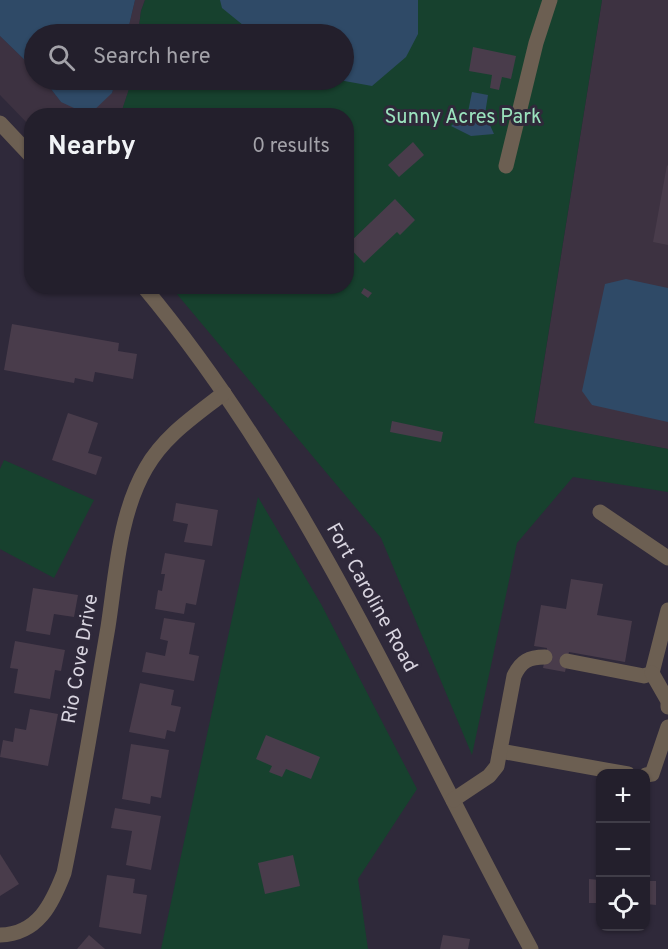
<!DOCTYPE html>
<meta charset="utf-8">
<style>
body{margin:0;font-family:Overpass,sans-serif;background:#2f2c38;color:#f1f3f6}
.controls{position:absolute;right:18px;bottom:18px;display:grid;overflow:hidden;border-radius:12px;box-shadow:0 2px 4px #0004}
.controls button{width:54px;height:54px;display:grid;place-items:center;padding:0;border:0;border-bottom:2px solid #403d48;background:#231f2c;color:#f1f3f6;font:30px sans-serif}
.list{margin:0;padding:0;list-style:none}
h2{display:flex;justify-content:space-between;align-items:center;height:78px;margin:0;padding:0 24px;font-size:26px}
h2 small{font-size:20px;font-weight:400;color:#a3a2a9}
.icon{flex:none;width:33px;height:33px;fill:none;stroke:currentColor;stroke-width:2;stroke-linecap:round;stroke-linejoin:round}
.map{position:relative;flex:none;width:668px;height:949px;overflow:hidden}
.search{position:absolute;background:#231f2c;box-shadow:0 2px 4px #0004;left:24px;top:24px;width:330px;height:66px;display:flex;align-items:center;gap:15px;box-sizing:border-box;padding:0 21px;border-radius:33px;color:#a3a2a9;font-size:22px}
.panel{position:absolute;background:#231f2c;box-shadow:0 2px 4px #0004;left:24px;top:108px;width:330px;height:186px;border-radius:24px}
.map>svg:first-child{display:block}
</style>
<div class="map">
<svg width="668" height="949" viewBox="0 0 668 949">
<rect width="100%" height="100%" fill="#2f293a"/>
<g fill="#3d3241">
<path d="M 135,0 L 145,0 L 141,11 L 138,34 L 127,34 Z"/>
<path d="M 602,0 L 668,0 L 668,449 L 534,424 Z"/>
<path d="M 0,36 L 34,69 L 34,80 L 44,80 L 61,102 L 112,93 L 116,80 L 132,80 L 121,114 L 32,116 L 31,127 L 0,95 Z"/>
</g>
<g fill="#17412e">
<path d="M 145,0 L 602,0 L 534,423 L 668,449 L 668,492 L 573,477 L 517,543 L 472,755 L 381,538 L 171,287 L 346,286 L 346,116 L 120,116 L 132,80 L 344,80 L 344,34 L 138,34 L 141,11 Z"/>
<path d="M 4,460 L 94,500 L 54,578 L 0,549 L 0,469 Z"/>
<path d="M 258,497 L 321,604 L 417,789 L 358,879 L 368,949 L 161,949 Z"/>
</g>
<g fill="#2f4a67">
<path d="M 0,0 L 135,0 L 127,34 L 34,34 L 34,69 L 0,36 Z"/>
<path d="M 220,0 L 418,0 L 418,34 L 406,57 L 372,86 L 339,80 L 344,80 L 344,34 L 254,34 L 222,8 Z"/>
<path d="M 44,80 L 116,80 L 112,93 L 89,115 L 61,102 Z"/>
<path d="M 472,92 L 488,95 L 485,114 L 494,134 L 471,136 L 451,126 L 468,112 Z"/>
<path d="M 626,279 L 668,288 L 668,422 L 592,405 L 582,391 L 605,284 Z"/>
</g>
<g fill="#493c4b">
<path d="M 473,47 L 516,56 L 511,79 L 502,77 L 499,90 L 490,88 L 492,75 L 469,71 Z"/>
<path d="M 413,142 L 424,155 L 399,177 L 388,165 Z"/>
<path d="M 667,165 L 668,166 L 668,245 L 653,242 Z"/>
<path d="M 395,199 L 415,220 L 400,235 L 397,232 L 364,263 L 347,245 Z"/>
<path d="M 364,288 L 372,293 L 368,298 L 361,293 Z"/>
<path d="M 12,324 L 119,343 L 118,351 L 137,354 L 133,379 L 95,372 L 93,382 L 75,378 L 74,383 L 4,370 Z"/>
<path d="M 68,413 L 98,423 L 88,453 L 102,457 L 96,475 L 52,460 Z"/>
<path d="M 392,421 L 443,432 L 441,442 L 390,432 Z"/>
<path d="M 176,503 L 218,510 L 212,546 L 184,542 L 188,524 L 173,521 Z"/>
<path d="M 165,553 L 205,560 L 196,605 L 186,603 L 184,614 L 155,609 L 158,590 L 162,591 L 165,574 L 161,574 Z"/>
<path d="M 571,579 L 603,584 L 597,615 L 632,621 L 625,662 L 569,652 L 565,672 L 543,668 L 547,648 L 534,646 L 541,605 L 566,609 Z"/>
<path d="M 33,588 L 78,595 L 74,617 L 54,614 L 50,635 L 26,631 Z"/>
<path d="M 164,618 L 195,623 L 189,654 L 199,656 L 194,681 L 142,672 L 146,652 L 165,656 L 168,641 L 160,639 Z"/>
<path d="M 15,641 L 65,650 L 61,671 L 55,670 L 50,699 L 14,693 L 18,669 L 10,668 Z"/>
<path d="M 140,683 L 174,690 L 171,705 L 181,707 L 175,732 L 167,730 L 165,739 L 129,732 Z"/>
<path d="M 30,709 L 58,714 L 48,766 L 0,757 L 3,740 L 13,742 L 15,728 L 26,730 Z"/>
<path d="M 266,735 L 320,757 L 311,779 L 286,769 L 282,777 L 269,772 L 272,766 L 256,759 Z"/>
<path d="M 131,744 L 169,750 L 161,798 L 151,796 L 150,804 L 122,799 Z"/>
<path d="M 115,808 L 161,816 L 151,870 L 126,865 L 132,831 L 111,828 Z"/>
<path d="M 0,854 L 19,884 L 0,896 Z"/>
<path d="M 293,855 L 300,886 L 265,894 L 258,863 Z"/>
<path d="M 107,875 L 135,879 L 133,893 L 147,895 L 141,934 L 99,927 Z"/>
<path d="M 589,879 L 600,880 L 600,903 L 589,903 Z"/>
<path d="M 646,881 L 656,881 L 656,905 L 646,904 Z"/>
<path d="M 89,935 L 105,949 L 77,949 Z"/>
<path d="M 443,935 L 470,939 L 468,949 L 440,949 Z"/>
</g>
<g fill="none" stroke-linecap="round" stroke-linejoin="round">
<g stroke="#6c5f52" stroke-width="15">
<path d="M 0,123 L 32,157"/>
<path d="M 506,166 L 536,43 L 550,0"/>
<path d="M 143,286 C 309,485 408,724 531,949"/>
<path d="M 600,512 L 668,558"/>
<path d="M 567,661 L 644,676 L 652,673 L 668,610"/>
<path d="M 652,673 L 668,701 L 668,707"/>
<path d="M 500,751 L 628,774"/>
<path d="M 646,775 L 652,774 L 668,727"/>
<path d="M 453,800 L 489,776 L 497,766 L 514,676 C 521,661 529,657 545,657"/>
<path d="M 0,935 C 38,934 52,904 64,873 C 81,791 94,709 108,627 C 116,575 119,514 146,468 C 165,435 195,416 224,393"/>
</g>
</g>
<g text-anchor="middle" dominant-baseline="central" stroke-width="6" stroke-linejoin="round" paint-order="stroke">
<g font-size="20" fill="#9be3be" stroke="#2f293a">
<text x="463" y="118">Sunny Acres Park</text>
</g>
<g font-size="20" fill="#d8d4df" stroke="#2f293a">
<text transform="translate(371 598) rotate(61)">Fort Caroline Road</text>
<text transform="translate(81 659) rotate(-80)">Rio Cove Drive</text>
</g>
</g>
</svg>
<div class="controls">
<button>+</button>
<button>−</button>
<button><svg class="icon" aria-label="locate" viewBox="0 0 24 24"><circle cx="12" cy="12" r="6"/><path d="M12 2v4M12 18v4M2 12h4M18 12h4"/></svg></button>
</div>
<div class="search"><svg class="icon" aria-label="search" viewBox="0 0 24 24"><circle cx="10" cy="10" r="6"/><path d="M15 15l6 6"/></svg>Search here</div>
<section class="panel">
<h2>Nearby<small>0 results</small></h2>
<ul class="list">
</ul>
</section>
</div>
